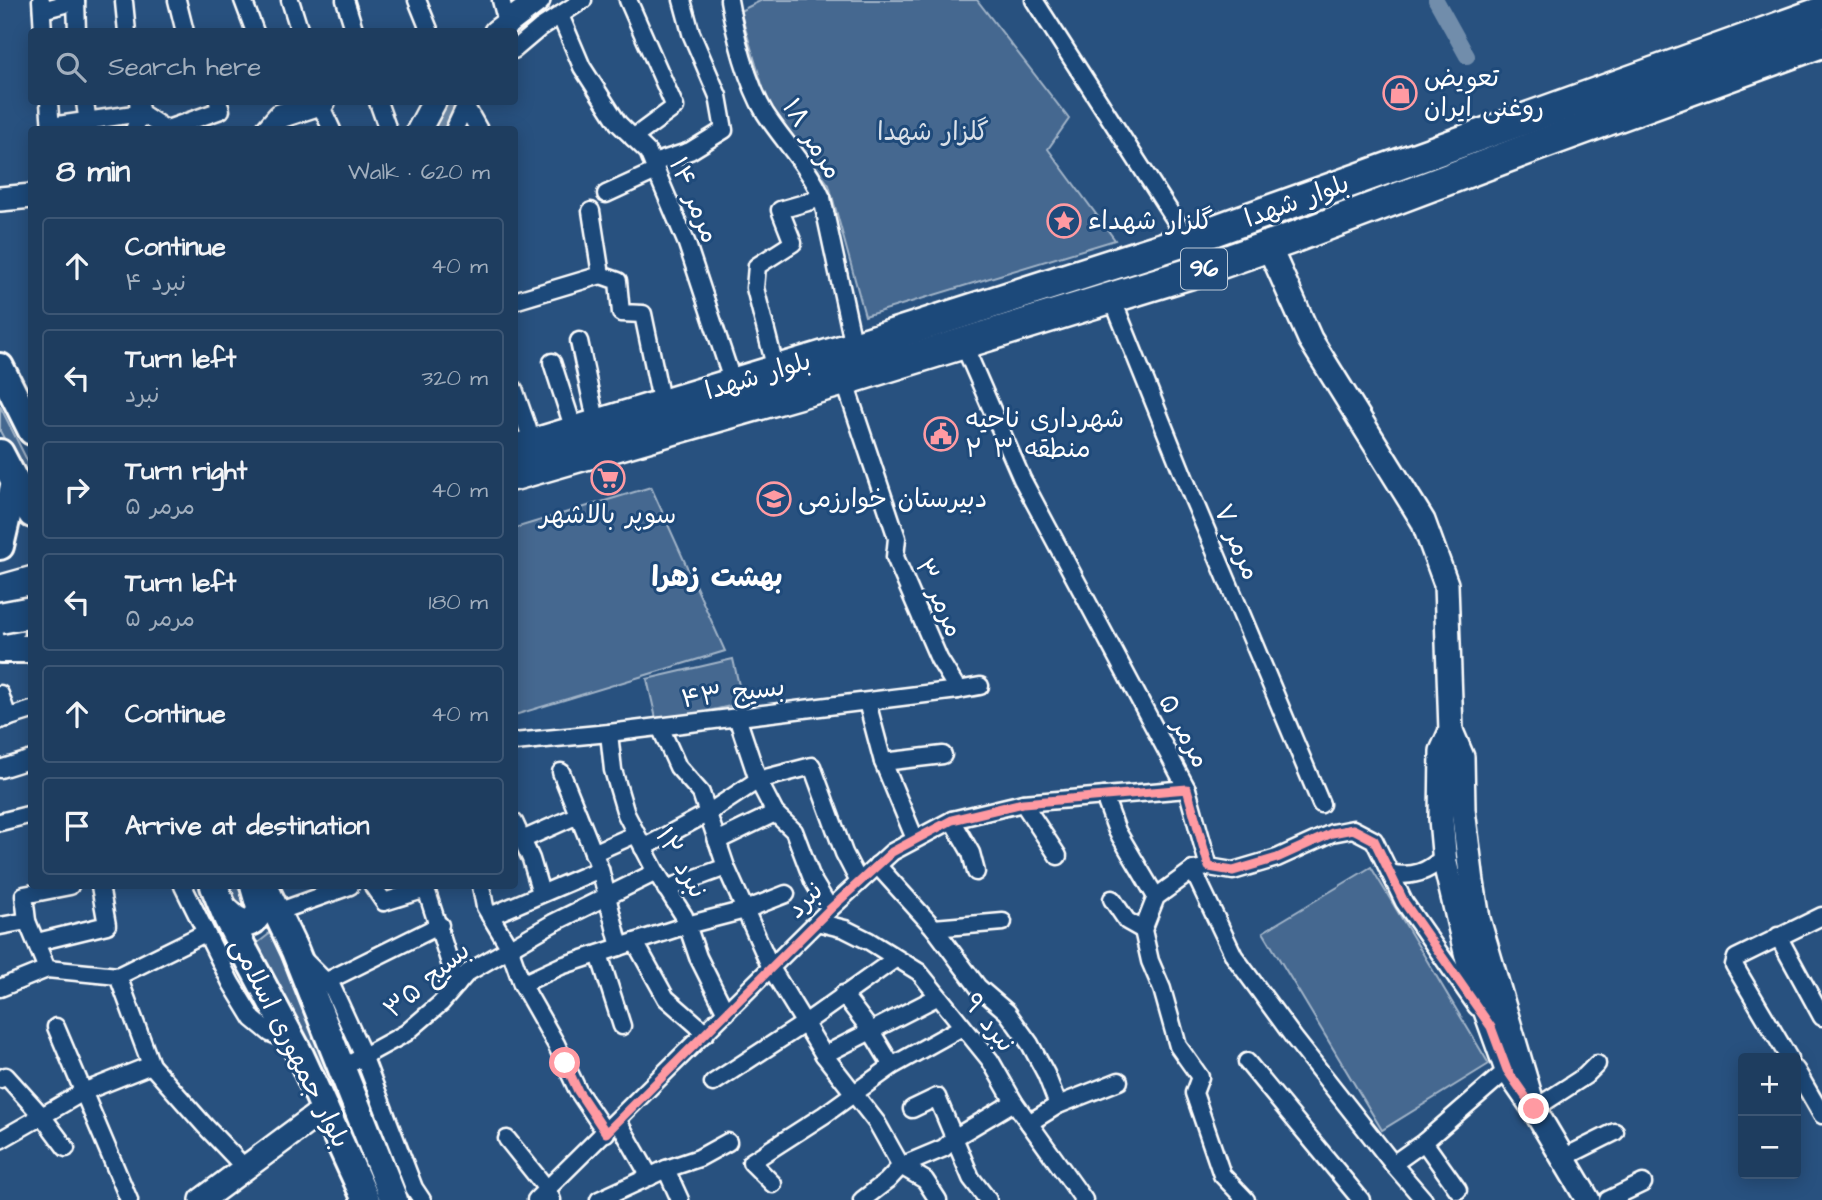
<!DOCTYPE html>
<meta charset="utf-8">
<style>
body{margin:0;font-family:"Architects Daughter","Playpen Sans Arabic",sans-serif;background:#2b4868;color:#f1f3f6}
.controls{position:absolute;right:21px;bottom:21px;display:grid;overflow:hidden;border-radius:7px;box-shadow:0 4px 18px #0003}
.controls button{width:63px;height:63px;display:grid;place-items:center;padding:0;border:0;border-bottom:2px solid #3c5674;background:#1e3d5f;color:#f1f3f6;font:35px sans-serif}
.stop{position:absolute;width:21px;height:21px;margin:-16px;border:5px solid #ff9aa2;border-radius:50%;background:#fff}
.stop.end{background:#ff9aa2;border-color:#fff;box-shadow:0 2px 7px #0008}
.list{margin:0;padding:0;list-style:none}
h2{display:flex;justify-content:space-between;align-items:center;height:91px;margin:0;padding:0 28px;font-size:30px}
h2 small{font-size:23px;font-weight:400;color:#a1aebd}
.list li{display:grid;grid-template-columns:46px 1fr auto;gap:21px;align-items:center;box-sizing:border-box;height:98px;margin:0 14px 14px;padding:0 14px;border:2px solid #3c5674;border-radius:7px}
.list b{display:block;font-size:26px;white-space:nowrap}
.list p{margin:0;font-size:23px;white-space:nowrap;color:#a1aebd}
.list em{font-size:23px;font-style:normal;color:#a1aebd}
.icon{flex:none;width:38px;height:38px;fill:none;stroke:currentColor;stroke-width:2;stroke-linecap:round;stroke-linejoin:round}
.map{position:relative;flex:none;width:1822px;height:1200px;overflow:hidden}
.search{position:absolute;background:#1e3d5f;box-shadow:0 4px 18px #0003;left:28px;top:28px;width:490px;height:77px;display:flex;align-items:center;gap:18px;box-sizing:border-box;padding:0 24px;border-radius:7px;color:#a1aebd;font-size:26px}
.panel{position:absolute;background:#1e3d5f;box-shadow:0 4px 18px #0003;left:28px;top:126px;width:490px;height:763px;border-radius:7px}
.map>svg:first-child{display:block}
</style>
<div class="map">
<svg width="1822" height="1200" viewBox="0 0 1822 1200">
<rect width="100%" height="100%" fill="#28517f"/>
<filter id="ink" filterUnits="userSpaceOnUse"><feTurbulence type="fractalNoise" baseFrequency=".0143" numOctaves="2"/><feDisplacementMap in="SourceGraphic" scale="14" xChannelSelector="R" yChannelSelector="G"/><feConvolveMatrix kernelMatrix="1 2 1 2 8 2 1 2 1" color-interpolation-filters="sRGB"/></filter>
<g filter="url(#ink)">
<g fill="#446890" stroke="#a2b4c8" stroke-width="2">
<path d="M 762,0 L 977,0 L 1069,119 L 1048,149 L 1115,240 L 865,316 L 829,185 L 767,101 L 740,11 Z"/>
<path d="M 0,406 L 31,468 L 31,488 L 0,431 Z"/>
<path d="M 651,487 L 725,651 L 515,715 L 515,528 Z"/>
<path d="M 733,659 L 743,703 L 657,723 L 647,679 Z"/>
<path d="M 1371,867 L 1489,1064 L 1382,1130 L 1263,932 Z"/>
<path d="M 224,886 L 241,886 L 248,907 L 242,913 Z"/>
<path d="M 273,920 L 383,1200 L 375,1200 L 248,940 L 259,942 L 268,935 Z"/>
</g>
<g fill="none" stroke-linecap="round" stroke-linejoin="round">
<g stroke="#718dab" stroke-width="16">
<path d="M 1436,0 L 1467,56"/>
<path d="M 435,130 L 449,102"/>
</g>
<defs>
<g id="street">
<path d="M 41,0 L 43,32"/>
<path d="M 76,0 L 77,32"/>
<path d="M 177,0 L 185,32"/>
<path d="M 243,0 L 255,32"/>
<path d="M 290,0 L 300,32"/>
<path d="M 345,0 L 355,32"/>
<path d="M 417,0 L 430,32"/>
<path d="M 501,0 L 507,23"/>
<path d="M 628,0 L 675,107 L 633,138"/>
<path d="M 729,0 C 735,35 747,83 765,113 C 783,141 809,167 822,198 L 854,347"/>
<path d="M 1034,0 L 1188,240"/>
<path d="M 124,2 L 127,32"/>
<path d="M 42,10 L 76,1"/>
<path d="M 560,15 L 582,67 L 618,123 L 648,152 L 687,244 L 733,383"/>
<path d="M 514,50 L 540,28 L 583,0"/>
<path d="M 49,102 L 51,130"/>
<path d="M 85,102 L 89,130"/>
<path d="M 138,102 L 141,113 L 167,130"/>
<path d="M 319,102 L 332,130"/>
<path d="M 378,102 L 388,130"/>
<path d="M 465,105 L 479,130"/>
<path d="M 51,126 L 141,113"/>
<path d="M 167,129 L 221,110 L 218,102"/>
<path d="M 134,130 L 141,113"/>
<path d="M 454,130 L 467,102"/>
<path d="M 653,163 L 690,151 L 724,130 L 718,96 L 691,33 L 682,0"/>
<path d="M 606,194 L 656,171"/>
<path d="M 591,211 L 601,275 L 618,281 L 621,313 L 643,314 L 662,405"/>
<path d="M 1112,298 L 1186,482 L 1321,804"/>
<path d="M 514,301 L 601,275"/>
<path d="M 579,341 L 597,425"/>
<path d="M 963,343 L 1022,479 L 1187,789 L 1209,867 L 1233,871 L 1277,858 L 1332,833 L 1353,829 L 1374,840 L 1404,902 L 1477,1007"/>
<path d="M 552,362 L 575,433"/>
<path d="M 776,370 L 755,288 L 757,266 L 793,243 L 780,210 L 822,198"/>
<path d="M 844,380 L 897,538 L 895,557 L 939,659 L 958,690 L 980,686"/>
<path d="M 514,389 L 528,429"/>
<path d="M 0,694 L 8,718"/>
<path d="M 867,702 L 883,762 L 915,839"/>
<path d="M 737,717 L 758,780 L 775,813 L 794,831 L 813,881 L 830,909"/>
<path d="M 0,720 L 32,710"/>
<path d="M 660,727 L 678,767 L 701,793 L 726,867 L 771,968 L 824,1055 L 877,1123 L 901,1166 L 925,1180 L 938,1200"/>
<path d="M 609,733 L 613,770 L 626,814 L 656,872 L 684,916 L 698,957 L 726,1013"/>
<path d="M 514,742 L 609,733 L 958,690"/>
<path d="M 883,762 L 943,755"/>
<path d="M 0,769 L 32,759"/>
<path d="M 561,772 L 600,869 L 620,947"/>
<path d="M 1104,796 L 1117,831 L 1156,897"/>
<path d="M 1023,803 L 1058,856"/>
<path d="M 952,820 L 971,853 L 976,872"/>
<path d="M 0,822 L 32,814"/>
<path d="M 514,822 L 531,859 L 541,893"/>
<path d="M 522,840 L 578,815"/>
<path d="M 717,841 L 775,813"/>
<path d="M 643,848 L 708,813 L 758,780 L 812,766 L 844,853 L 859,882"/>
<path d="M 593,853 L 636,834"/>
<path d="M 877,865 L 934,928 L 978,987 L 1007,1012 L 1030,1044 L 1046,1074 L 1058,1105"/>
<path d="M 1209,867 L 1193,870 L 1234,956 L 1294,1038 L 1393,1164 L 1424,1200"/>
<path d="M 1193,870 L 1156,897 L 1143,930 L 1150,961 L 1162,989 L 1178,1046 L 1200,1077 L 1194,1093 L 1222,1175 L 1246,1200"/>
<path d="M 1390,873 C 1412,878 1429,872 1444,856"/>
<path d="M 183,886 L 231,983 L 253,1019 L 270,1033 L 292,1042"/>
<path d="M 373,886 L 384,902 L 426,889 L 457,985"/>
<path d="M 481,886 L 485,907 L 509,947 L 522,984 L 556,1044 L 578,1091 L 606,1133"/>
<path d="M 666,889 L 726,867"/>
<path d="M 1112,899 L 1127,921 L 1143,930"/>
<path d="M 277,912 L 350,886"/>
<path d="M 490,916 L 600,869"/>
<path d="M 817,922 L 845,929 L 869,941 L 919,972 L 990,1060 L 1014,1102 L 1084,1200"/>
<path d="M 0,926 L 27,921"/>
<path d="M 934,928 L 1003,922"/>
<path d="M 1778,936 L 1822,1017"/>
<path d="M 37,942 L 107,925 L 100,886"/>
<path d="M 635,942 L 666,998 L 706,1033"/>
<path d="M 599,954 L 622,1026"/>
<path d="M 304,960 L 333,989 L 363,1055 L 414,1188 L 422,1200"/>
<path d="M 47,969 L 27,921 L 24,895 L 70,886"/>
<path d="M 118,976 L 151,1065 L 205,1126 L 246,1169"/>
<path d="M 325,982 L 440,925"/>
<path d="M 522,984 L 561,966 L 687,925 L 745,910 L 786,894"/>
<path d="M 0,988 L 47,969 L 118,976 L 205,933"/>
<path d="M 843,994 L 871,1031 L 892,1066"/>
<path d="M 56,1027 L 129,1200"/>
<path d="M 824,1055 L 937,997"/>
<path d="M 1789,1058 L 1734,965 L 1736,958 L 1822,916"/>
<path d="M 1247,1062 L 1361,1200"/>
<path d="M 342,1068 L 406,1033 L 441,1003 L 467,973 L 553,923 L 656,872"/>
<path d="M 1796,1070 L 1822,1115"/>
<path d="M 0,1079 L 6,1076 L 42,1116 L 83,1092 L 151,1065"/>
<path d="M 713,1083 L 805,1023 L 895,959"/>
<path d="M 912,1109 L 937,1097 L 971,1178 L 988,1200"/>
<path d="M 1534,1109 L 1585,1076 L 1597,1064"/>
<path d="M 618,1121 L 650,1177"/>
<path d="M 1029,1123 L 1058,1105 L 1119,1081"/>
<path d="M 507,1139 L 547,1189 L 552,1200"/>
<path d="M 0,1140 L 42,1116 L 66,1148"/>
<path d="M 1424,1142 L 1458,1190"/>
<path d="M 1563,1158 L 1615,1132"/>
<path d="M 1393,1164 L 1424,1142 L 1507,1070"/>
<path d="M 666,1169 L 680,1200"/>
<path d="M 773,1184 L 751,1162 L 824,1115 L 892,1066 L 962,1027"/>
<path d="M 536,1200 L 830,909 L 892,852 L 952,820 L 1023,803 L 1187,789"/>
<path d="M 599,1200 L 666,1169 L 699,1158 L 728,1142"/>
<path d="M 862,1200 L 887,1181 L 901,1166 L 944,1148 L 954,1138 L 1014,1102"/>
<path d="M 1608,1200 L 1643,1183"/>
</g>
<g id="secondary">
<path d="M 496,32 L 538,0"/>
<path d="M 268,130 L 280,116 L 323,102"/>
<path d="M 419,130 L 434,102"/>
<path d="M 0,199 L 32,196"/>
<path d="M 1269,247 L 1310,339 L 1423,521 L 1446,584 L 1451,731 L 1462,757 L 1463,810 L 1472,882 L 1478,919 L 1534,1109"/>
<path d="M 1451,731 L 1442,751 L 1441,819 L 1445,863 L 1469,965 L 1507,1070 L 1534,1109 L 1588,1200"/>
<path d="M 202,1200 L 326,1108"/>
</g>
<g id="primary">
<path d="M 0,367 L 32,431"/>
<path d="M 0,453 L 32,514"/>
<path d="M 0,546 L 15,482"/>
<path d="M 3,596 C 11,615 12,628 7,648"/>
<path d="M 0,649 L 32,649"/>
<path d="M 214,886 L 228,920 L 300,1055 L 366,1200"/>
<path d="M 264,886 L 295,951 L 394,1200"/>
<path d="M 225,910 L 235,919 L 245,924 L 253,921 L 261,911 L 254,886"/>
</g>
<g id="highway">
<path d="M 514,450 L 854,347 L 1188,240 L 1822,12"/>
<path d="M 514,475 L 844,380 L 1198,271 L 1295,237 L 1536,146 L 1822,42"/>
<path d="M 0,591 L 32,582"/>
</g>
</defs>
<use href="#street" stroke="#fff" stroke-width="21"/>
<use href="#secondary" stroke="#fff" stroke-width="28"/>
<use href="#primary" stroke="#fff" stroke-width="32"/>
<use href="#highway" stroke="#fff" stroke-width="35"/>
<use href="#street" stroke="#1f4a7a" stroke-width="16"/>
<use href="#secondary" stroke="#1f4a7a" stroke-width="23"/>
<use href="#primary" stroke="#1f4a7a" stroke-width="26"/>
<use href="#highway" stroke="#1f4a7a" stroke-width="30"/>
<defs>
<path id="highway-bridge" d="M 0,618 L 32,612"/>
</defs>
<use href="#highway-bridge" stroke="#fff" stroke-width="35" stroke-linecap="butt"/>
<use href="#highway-bridge" stroke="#1f4a7a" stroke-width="30"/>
</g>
</g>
<g fill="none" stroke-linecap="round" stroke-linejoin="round" filter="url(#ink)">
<path stroke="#ff9aa2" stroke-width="9" d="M 565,1063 L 578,1091 L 606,1133 L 830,909 L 892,852 L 952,820 L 1023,803 L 1187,789 L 1209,867 L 1233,871 L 1277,858 L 1332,833 L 1353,829 L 1374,840 L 1404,902 L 1491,1027 L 1507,1070 L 1534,1109"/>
</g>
<defs>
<symbol id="shop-ring" viewBox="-11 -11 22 22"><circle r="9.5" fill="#1f4a7a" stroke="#ff9aa2" stroke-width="1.5"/><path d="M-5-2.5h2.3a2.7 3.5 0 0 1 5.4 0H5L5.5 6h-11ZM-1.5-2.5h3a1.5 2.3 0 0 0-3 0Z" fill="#ff9aa2"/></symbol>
<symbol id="sight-ring" viewBox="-11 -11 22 22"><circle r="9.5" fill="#1f4a7a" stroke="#ff9aa2" stroke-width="1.5"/><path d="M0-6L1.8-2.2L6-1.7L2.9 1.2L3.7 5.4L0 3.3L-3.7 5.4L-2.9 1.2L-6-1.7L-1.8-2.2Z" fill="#ff9aa2"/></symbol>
<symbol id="civic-ring" viewBox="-11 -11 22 22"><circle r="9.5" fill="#1f4a7a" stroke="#ff9aa2" stroke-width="1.5"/><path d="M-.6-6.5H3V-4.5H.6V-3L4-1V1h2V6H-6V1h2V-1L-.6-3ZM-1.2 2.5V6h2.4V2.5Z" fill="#ff9aa2"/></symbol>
<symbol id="supermarket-ring" viewBox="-11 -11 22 22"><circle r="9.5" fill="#1f4a7a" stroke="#ff9aa2" stroke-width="1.5"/><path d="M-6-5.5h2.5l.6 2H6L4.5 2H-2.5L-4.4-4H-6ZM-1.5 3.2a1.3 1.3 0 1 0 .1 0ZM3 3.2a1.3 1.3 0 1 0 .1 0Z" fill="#ff9aa2"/></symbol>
<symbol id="school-ring" viewBox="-11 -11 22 22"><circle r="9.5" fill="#1f4a7a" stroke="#ff9aa2" stroke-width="1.5"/><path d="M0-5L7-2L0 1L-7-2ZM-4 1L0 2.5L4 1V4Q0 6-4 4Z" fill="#ff9aa2"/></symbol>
</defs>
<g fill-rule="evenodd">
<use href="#shop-ring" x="1381" y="74" width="38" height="38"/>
<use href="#sight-ring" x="1045" y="202" width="38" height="38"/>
<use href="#civic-ring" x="922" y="415" width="38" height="38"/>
<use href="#supermarket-ring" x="589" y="459" width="38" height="38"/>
<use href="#school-ring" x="755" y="480" width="38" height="38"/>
</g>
<g text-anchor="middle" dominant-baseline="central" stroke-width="6" stroke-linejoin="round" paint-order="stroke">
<rect fill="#1f4a7a" stroke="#bcc9d7" stroke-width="2" x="1181" y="248.5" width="46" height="41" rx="5"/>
<g font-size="24" font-weight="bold" fill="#fff">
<text x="1204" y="269">96</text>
</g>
<g font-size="26" fill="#fff" stroke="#1f4a7a" text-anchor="start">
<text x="1424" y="78">تعویض<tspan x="1424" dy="30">روغنی ایران</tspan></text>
<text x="1088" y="221">گلزار شهداء</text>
<text x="965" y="419">شهرداری ناحیه<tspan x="965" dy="30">۲ منطقه ۳</tspan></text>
<text x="798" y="499">دبیرستان خوارزمی</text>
<text x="608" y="515" text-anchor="middle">سوپر بالاشهر</text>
</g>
<g font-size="26" fill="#dae1e9" stroke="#1f4a7a">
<text x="933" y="132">گلزار شهدا</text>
</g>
<g font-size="26" fill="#fff" stroke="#1f4a7a">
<text transform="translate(812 139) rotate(58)">مرمر ۱۸</text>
<text transform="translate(694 200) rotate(67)">مرمر ۱۴</text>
<text transform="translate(1297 201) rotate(-20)">بلوار شهدا</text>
<text transform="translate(758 376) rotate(-17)">بلوار شهدا</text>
<text transform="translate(1237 542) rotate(67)">مرمر ۷</text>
<text transform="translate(939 598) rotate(66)">مرمر ۳</text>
<text transform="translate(733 693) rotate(-7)">بسیج ۴۳</text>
<text transform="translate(1184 731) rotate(62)">مرمر ۵</text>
<text transform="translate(681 863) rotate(60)">نبرد ۱۲</text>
<text transform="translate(805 900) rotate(-45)">نبرد</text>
<text transform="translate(427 980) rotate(-40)">بسیج ۳۵</text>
<text transform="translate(989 1023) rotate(52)">نبرد ۹</text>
<text transform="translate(290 1043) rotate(63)">بلوار جمهوری اسلامی</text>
</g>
<g font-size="28" font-weight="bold" fill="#fff" stroke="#1f4a7a">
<text x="717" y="577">بهشت زهرا</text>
</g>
</g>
</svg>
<div class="controls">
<button>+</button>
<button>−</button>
</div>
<div class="stop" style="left:565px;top:1063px"></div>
<div class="stop end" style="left:1534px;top:1109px"></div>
<div class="search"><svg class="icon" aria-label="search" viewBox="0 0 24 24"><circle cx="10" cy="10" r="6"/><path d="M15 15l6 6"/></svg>Search here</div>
<section class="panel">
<h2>8 min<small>Walk · 620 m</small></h2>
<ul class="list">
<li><svg class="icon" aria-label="ahead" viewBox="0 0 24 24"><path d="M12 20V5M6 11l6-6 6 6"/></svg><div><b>Continue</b><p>نبرد ۴</p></div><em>40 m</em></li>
<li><svg class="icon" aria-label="left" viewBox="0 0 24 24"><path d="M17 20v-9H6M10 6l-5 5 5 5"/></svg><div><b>Turn left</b><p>نبرد</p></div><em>320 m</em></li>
<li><svg class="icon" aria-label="right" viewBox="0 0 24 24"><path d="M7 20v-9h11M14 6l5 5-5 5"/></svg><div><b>Turn right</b><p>مرمر ۵</p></div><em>40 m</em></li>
<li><svg class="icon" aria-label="left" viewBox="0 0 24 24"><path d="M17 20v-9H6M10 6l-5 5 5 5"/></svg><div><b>Turn left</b><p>مرمر ۵</p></div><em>180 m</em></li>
<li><svg class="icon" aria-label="ahead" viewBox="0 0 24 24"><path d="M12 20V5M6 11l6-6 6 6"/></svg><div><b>Continue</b></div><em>40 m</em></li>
<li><svg class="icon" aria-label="arrive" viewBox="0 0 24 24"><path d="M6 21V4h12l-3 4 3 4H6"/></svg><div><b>Arrive at destination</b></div></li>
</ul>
</section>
</div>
